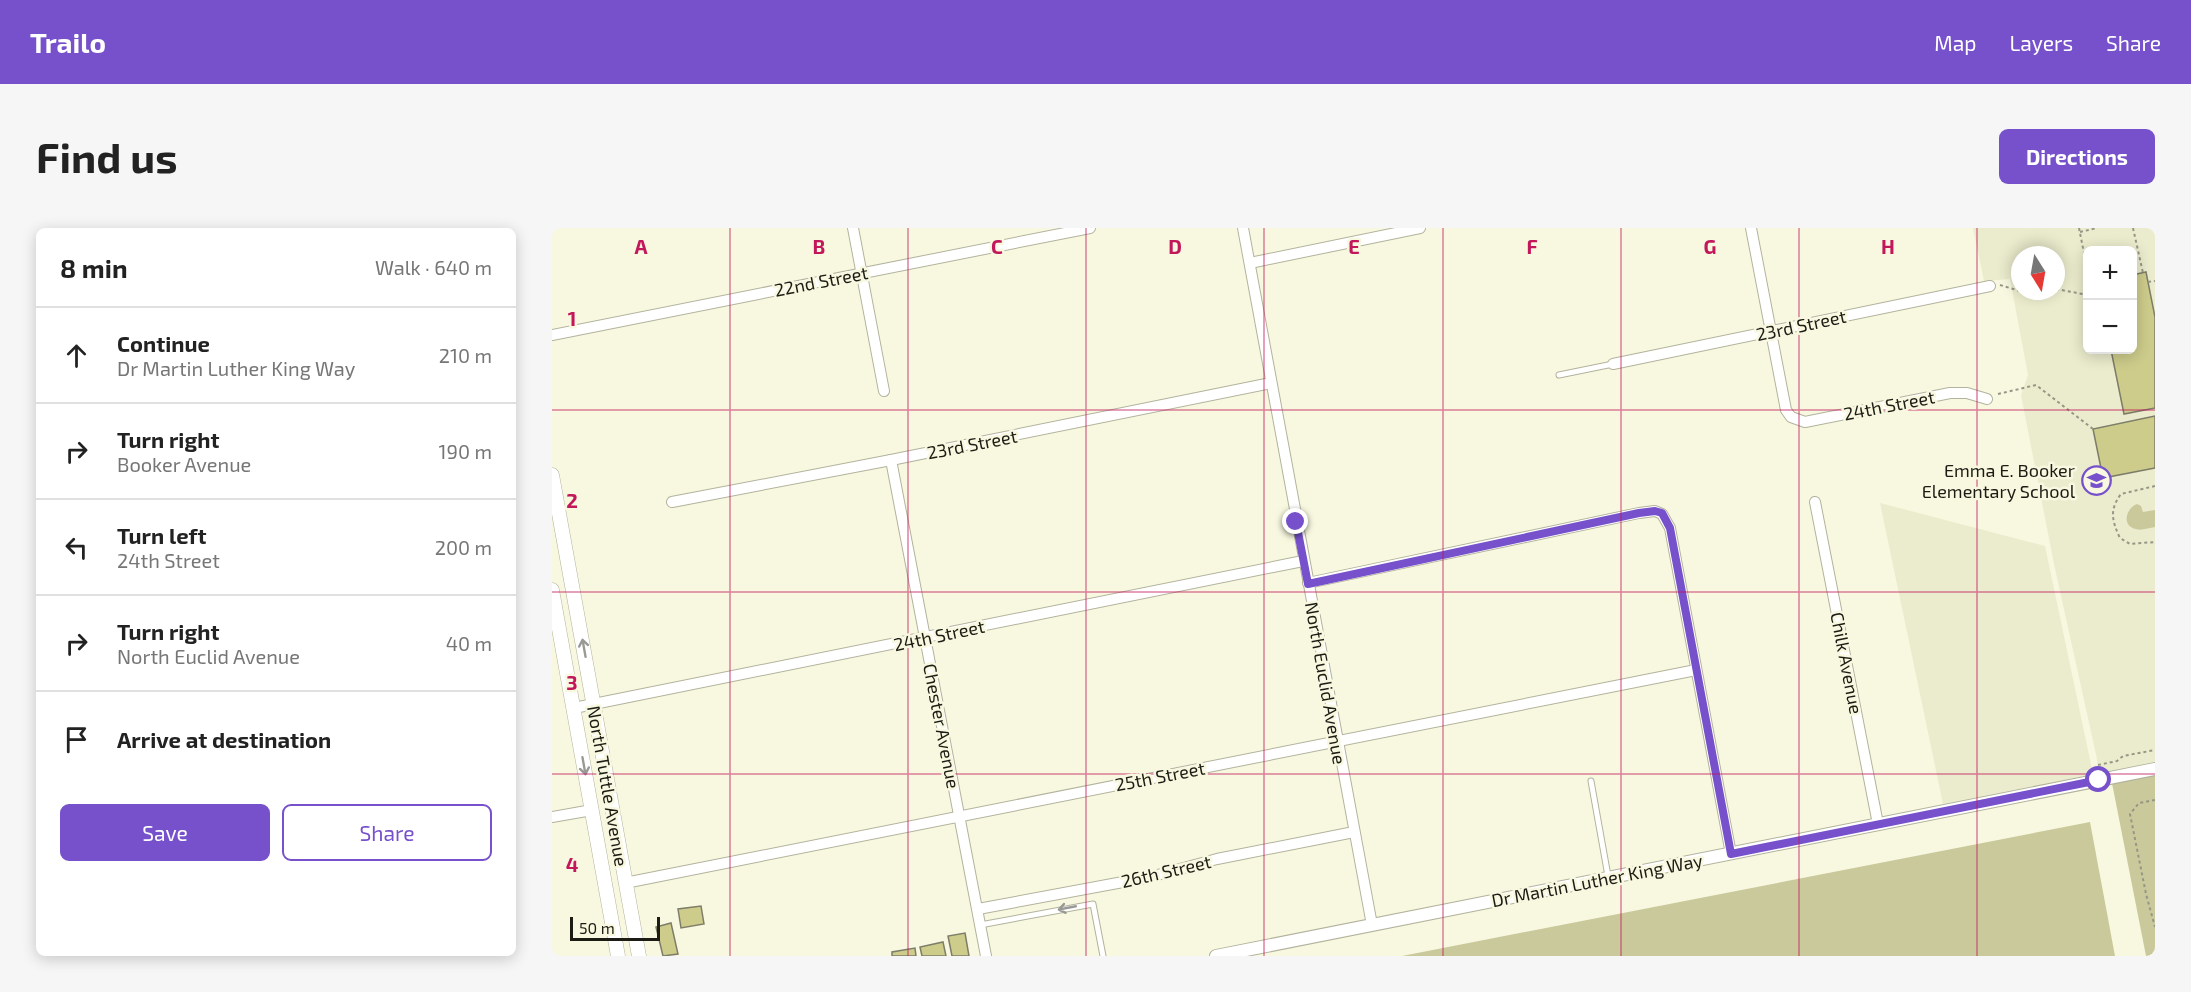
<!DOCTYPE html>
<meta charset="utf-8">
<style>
body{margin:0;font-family:"Exo 2",sans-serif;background:#f6f6f6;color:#222}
.controls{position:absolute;right:18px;top:18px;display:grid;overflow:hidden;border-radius:9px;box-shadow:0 3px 15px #0003}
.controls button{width:54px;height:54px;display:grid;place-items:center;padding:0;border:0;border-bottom:2px solid #e0e0e0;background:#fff;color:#222;font:30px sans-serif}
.compass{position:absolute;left:1459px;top:18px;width:54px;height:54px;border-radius:50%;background:#fff;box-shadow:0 3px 15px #0003;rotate:169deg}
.scale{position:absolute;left:18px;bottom:15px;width:90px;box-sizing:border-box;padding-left:6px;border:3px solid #1c1c14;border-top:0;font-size:16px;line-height:21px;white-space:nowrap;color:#1c1c14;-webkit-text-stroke:4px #f8f8e1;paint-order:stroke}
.stop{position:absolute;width:18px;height:18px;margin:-14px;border:4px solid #7651cb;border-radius:50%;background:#fff}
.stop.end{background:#7651cb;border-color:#fff;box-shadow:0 2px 6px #0008}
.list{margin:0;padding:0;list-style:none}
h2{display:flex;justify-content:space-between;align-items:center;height:78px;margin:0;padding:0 24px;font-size:26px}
h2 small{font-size:20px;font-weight:400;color:#767676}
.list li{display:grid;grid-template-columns:39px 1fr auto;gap:18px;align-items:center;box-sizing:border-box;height:96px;padding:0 24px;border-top:2px solid #e0e0e0}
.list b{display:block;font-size:22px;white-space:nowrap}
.list p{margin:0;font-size:20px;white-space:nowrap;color:#767676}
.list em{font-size:20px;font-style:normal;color:#767676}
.actions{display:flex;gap:12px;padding:18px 24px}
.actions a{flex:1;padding:14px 0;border:2px solid #7651cb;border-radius:9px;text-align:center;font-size:21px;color:#7651cb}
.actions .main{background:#7651cb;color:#fff}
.icon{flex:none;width:33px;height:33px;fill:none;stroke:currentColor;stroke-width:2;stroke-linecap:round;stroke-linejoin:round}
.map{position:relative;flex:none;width:1603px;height:728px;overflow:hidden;border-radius:9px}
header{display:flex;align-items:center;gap:36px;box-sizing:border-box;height:84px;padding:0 30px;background:#7651cb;color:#fff}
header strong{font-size:28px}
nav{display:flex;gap:33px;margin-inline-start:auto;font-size:21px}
.intro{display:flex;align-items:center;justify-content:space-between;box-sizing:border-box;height:144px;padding:0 36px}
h1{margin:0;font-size:42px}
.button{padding:15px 27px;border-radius:9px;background:#7651cb;color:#fff;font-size:21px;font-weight:700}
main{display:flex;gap:36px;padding:0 36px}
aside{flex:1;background:#fff;border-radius:9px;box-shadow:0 3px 15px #0003}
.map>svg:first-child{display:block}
</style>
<header>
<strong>Trailo</strong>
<nav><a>Map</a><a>Layers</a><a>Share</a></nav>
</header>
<div class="intro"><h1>Find us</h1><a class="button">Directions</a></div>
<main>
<aside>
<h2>8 min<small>Walk · 640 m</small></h2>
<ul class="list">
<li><svg class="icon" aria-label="ahead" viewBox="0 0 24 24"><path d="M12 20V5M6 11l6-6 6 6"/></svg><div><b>Continue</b><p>Dr Martin Luther King Way</p></div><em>210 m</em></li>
<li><svg class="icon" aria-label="right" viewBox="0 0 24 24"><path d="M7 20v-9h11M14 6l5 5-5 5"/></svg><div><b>Turn right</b><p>Booker Avenue</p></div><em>190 m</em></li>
<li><svg class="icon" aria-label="left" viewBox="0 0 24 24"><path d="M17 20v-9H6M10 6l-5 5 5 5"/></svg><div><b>Turn left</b><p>24th Street</p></div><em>200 m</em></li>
<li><svg class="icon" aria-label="right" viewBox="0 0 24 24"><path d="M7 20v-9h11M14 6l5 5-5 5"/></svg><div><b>Turn right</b><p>North Euclid Avenue</p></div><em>40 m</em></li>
<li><svg class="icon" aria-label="arrive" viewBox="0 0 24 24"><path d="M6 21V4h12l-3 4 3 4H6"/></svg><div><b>Arrive at destination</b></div></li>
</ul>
<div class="actions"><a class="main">Save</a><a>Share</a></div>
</aside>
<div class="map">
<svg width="1603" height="728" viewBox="0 0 1603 728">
<rect width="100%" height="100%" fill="#f8f8e1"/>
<g fill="#ebebcd" fill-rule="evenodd">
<path d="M 1421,0 L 1603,0 L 1603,541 L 1547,552 L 1545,531 L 1502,336 L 1469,167 L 1476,147 L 1458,51 L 1432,53 ZM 1536,22 L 1580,22 L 1580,122 L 1536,122 ZM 1468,27 L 1504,27 L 1504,63 L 1468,63 Z"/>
<path d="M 1328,275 L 1493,318 L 1541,546 L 1391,576 Z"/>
</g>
<g fill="#cac99b">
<path d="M 1585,276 L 1589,278 L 1591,284 L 1603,282 L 1603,299 C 1597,300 1589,303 1584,301 C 1569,298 1574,280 1585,276 Z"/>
<path d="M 1603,541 L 1603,728 L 1594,728 L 1559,550 Z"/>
<path d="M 1538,594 L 1563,728 L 850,728 Z"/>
</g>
<g fill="#cdcc8b" stroke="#7d7d69" stroke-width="1.5">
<path d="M 1594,44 L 1603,89 L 1603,180 L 1572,186 L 1559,122 L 1580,122 L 1580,47 Z"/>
<path d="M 1603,188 L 1603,240 L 1551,250 L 1541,201 Z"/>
<path d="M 149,678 L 152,696 L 129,700 L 126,681 Z"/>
<path d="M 119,695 L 126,726 L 111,728 L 104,699 Z"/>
<path d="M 413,705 L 417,728 L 400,728 L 396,708 Z"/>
<path d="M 391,714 L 394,728 L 370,728 L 368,719 Z"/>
<path d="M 363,720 L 364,728 L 340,728 L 340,724 Z"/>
</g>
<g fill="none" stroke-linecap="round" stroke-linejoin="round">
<defs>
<g id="service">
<path d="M 1007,147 L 1061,136"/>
<path d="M 1039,553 L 1056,648"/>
<path d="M 428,697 L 541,676 L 551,728"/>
</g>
<g id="minor">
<path d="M 301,0 L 332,163"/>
<path d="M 691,0 L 820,697"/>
<path d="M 1199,0 L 1234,182 L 1239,189 L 1253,194 L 1398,165 L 1415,165 L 1435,171"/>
<path d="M 698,35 L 868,0"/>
<path d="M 0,107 L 538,0"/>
<path d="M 1061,136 L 1438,58"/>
<path d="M 339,232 L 434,728"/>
<path d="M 120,274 L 339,232 L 719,155"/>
<path d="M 1263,274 L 1326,596"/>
<path d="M 756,355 L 1087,285 L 1103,283 L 1110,286 L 1118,300 L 1179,626"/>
<path d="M 22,480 L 751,333"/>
<path d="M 0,589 L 40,582"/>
<path d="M 73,655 L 1144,442"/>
<path d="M 426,681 L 598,649 L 665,631 L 802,604"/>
</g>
<path id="tertiary" d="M 664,728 L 1603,541"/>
<g id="secondary">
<path d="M 0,247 L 87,728"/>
<path d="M 0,362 L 66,728"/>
</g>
</defs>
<use href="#service" stroke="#b3b39d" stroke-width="7"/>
<use href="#minor" stroke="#b3b39d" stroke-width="12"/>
<use href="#tertiary" stroke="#b3b39d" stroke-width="14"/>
<use href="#secondary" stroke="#b3b39d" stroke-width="15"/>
<g stroke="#969685" stroke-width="2" stroke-dasharray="3 3" stroke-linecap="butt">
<path d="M 1527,0 L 1536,45"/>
<path d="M 1581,0 L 1591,45"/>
<path d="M 1528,4 L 1545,0"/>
<path d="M 1596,54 L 1603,53"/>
<path d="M 1448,57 L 1468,63"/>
<path d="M 1504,61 L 1536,67"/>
<path d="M 1469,63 L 1481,63"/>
<path d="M 1446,166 L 1484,157 L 1541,201"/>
<path d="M 1603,258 L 1569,266 C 1557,282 1560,293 1568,310 L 1578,316 L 1603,314"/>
<path d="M 1546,537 L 1565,533 L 1571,528 L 1603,522"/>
<path d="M 1603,572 L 1587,575 L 1578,586 L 1594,666 L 1603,699"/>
</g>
<use href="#service" stroke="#fff" stroke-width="5"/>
<use href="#minor" stroke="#fff" stroke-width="10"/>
<use href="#tertiary" stroke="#fff" stroke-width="12"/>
<use href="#secondary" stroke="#fff" stroke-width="14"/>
</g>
<defs><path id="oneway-shaft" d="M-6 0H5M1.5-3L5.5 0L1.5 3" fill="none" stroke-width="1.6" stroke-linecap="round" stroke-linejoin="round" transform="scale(1.5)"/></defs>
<g stroke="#999995">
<use href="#oneway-shaft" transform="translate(32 420) rotate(-100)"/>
<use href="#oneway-shaft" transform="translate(32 538) rotate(80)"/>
<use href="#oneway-shaft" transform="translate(515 680) rotate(169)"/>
</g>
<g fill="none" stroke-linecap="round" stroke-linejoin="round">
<path stroke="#7651cb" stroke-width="8" d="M 744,294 L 756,356 L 1087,285 L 1103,283 L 1110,285 L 1118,300 L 1179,626 L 1547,552"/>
</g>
<path fill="none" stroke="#c2185b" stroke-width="1.5" stroke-opacity="0.55" d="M 178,0 L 178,728M 356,0 L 356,728M 534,0 L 534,728M 712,0 L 712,728M 891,0 L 891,728M 1069,0 L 1069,728M 1247,0 L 1247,728M 1425,0 L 1425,728M 0,182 L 1603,182M 0,364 L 1603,364M 0,546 L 1603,546"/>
<defs>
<symbol id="school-ring" viewBox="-11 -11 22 22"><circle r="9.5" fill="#f8f8e1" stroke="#7651cb" stroke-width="1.5"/><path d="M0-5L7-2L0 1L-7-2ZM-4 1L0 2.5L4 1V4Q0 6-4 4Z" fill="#7651cb"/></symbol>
</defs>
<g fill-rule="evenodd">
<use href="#school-ring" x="1528" y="236" width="33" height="33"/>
</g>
<g text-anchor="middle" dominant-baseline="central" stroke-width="5" stroke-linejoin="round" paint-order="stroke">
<g font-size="18" fill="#1c1c14" stroke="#f8f8e1">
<text transform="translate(269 53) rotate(-11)">22nd Street</text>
<text transform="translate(1249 97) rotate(-12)">23rd Street</text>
<text transform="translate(1337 177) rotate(-11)">24th Street</text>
<text transform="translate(420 216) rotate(-11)">23rd Street</text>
<text transform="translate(387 407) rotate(-12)">24th Street</text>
<text transform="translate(1295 435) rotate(79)">Chilk Avenue</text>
<text transform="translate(774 455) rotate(80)">North Euclid Avenue</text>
<text transform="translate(390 498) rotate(79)">Chester Avenue</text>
<text transform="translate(608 548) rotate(-11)">25th Street</text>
<text transform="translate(56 558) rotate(80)">North Tuttle Avenue</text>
<text transform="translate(614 643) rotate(-13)">26th Street</text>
<text transform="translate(1045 652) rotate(-11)">Dr Martin Luther King Way</text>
</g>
<g font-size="18" fill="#1c1c14" stroke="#f8f8e1" text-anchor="end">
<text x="1523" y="242">Emma E. Booker<tspan x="1523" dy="21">Elementary School</tspan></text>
</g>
</g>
<g font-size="20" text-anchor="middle" font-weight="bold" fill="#c2185b" stroke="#f8f8e1" stroke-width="5" stroke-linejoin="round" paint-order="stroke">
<text x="89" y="26">A</text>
<text x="267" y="26">B</text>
<text x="445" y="26">C</text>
<text x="623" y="26">D</text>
<text x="802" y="26">E</text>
<text x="980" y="26">F</text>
<text x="1158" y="26">G</text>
<text x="1336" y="26">H</text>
<text x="20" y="98">1</text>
<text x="20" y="280">2</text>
<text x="20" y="462">3</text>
<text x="20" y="644">4</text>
</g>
</svg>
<div class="controls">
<button>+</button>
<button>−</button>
</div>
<svg class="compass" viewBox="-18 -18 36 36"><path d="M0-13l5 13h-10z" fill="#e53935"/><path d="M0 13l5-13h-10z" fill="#767676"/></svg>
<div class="scale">50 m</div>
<div class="stop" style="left:1547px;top:552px"></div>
<div class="stop end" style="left:744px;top:294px"></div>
</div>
</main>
